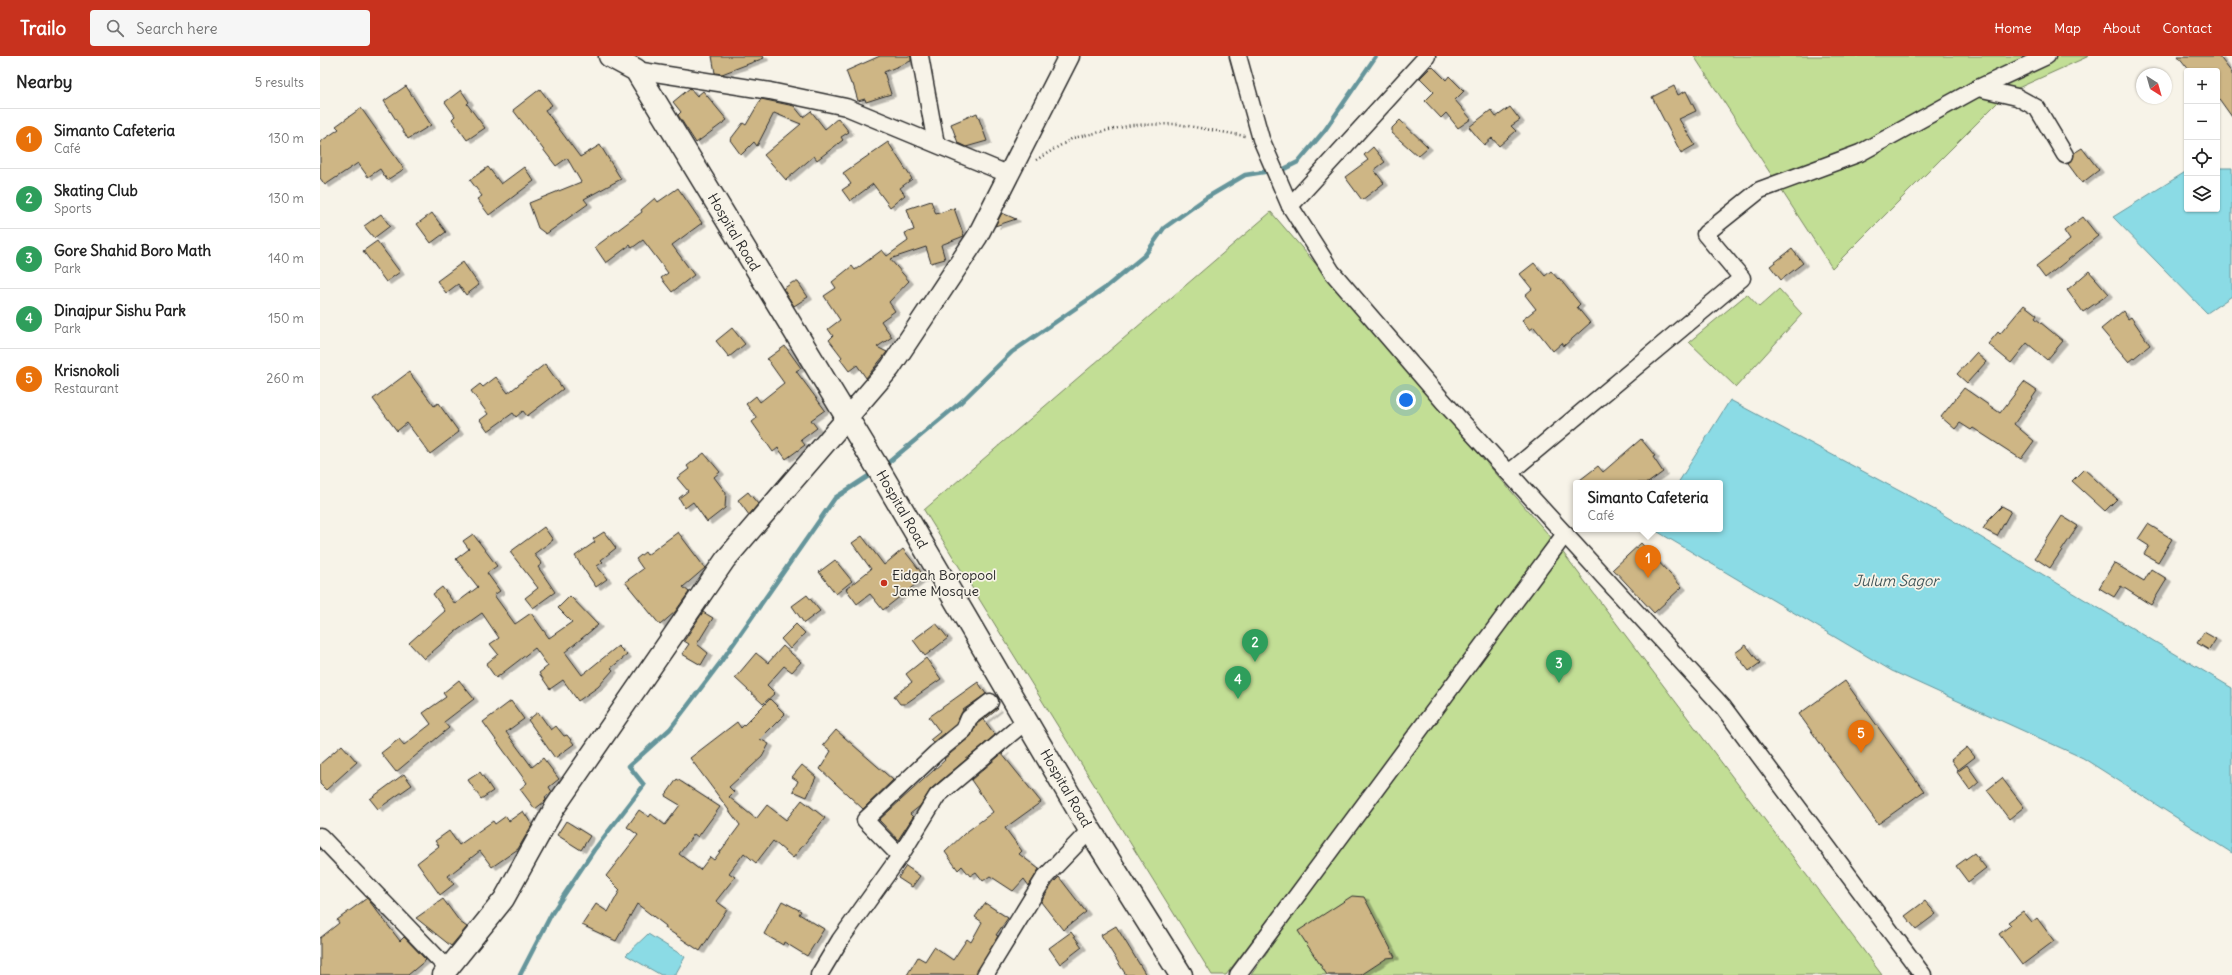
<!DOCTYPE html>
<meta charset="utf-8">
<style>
body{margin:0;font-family:Delius,sans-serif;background:#f6f6f6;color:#222}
.controls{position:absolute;right:12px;top:12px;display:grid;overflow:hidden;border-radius:4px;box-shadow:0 1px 3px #0004}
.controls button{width:36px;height:36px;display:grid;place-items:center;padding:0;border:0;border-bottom:1px solid #e0e0e0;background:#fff;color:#222;font:20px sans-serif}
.compass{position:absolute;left:1816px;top:12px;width:36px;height:36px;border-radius:50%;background:#fff;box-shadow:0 1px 3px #0004;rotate:143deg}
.you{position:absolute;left:1086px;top:344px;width:14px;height:14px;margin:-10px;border:3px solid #fff;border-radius:50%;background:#1a73e8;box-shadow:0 0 0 6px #1a73e833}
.badge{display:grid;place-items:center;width:26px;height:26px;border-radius:50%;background:#c8321e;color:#fff;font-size:13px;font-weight:700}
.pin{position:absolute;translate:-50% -33px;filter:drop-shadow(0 1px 2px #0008)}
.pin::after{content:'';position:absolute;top:21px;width:14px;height:12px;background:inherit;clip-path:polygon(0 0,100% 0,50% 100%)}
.popup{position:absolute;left:1253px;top:424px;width:150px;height:52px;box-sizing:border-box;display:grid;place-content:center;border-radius:4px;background:#fff;filter:drop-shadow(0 1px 3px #0005);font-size:13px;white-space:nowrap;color:#767676}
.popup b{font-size:15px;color:#222}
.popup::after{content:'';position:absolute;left:50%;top:100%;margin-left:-8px;border:8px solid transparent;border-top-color:#fff}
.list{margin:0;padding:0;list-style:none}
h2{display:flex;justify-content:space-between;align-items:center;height:52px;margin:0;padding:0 16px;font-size:17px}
h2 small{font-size:13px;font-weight:400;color:#767676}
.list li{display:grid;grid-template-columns:26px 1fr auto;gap:12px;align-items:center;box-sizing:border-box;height:60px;padding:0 16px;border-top:1px solid #e0e0e0}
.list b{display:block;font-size:15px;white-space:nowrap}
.list p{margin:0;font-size:13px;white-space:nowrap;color:#767676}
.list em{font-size:13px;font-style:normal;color:#767676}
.icon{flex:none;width:22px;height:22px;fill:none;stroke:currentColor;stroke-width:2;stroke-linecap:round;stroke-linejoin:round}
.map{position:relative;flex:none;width:1912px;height:919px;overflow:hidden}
header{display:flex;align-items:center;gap:24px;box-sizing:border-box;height:56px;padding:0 20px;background:#c8321e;color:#fff}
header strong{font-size:19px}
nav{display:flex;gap:22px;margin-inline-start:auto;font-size:14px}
.search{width:280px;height:36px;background:#f6f6f6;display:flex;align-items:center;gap:10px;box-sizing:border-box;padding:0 14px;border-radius:4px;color:#767676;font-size:15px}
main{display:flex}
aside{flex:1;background:#fff}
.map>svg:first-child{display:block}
</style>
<header>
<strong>Trailo</strong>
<div class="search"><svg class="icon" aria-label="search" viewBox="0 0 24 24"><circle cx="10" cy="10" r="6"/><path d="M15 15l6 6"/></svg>Search here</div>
<nav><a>Home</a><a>Map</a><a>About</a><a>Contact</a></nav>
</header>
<main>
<aside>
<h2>Nearby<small>5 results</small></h2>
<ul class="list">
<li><span class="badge" style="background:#e8710a">1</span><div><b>Simanto Cafeteria</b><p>Café</p></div><em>130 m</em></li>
<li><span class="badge" style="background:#2e9e5b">2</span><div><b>Skating Club</b><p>Sports</p></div><em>130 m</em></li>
<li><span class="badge" style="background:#2e9e5b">3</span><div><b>Gore Shahid Boro Math</b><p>Park</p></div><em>140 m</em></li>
<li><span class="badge" style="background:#2e9e5b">4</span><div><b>Dinajpur Sishu Park</b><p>Park</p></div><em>150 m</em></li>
<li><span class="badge" style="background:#e8710a">5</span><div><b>Krisnokoli</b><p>Restaurant</p></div><em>260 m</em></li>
</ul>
</aside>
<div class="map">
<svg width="1912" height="919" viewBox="0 0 1912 919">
<defs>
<filter id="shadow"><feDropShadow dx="4.5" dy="2.5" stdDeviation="0" flood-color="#0004"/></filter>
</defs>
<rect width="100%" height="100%" fill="#f7f3e8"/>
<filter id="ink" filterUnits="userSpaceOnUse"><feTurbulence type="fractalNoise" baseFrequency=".025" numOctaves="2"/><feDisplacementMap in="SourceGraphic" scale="8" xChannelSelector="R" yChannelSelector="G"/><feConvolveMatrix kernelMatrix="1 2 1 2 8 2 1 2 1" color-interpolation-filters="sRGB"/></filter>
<g filter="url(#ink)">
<g fill="#c2de95" stroke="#768460">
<path d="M 1374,0 L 1769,0 L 1687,37 L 1512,212 Z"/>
<path d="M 951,156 L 1234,485 L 906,919 L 892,919 L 604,454 Z"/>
<path d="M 1459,233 L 1482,258 L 1416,331 L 1369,286 L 1427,238 L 1439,251 Z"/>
<path d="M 1235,486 L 1562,919 L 931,919 Z"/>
</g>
<g fill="#8bdbe5" stroke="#65959b">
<path d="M 1897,112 L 1912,112 L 1912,240 L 1887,257 L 1793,161 L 1867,115 L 1867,153 L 1897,153 Z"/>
<path d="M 1410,344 L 1617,455 L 1912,632 L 1912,797 L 1763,702 L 1572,615 L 1333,473 L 1400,473 L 1400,427 L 1358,427 Z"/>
<path d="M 328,878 L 365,901 L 355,919 L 341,919 L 306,899 Z"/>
</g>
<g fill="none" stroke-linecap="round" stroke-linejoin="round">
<g stroke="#65959b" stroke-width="4.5">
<path d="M 563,411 L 641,346 L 692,296 L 785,232 L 825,199 L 844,172 L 886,142 L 925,119 L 964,113 L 978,106 L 1005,74 L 1056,0"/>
<path d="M 200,919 L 232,857 L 274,794 L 324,729 L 309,710 L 350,673 L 400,607 L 515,442 L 553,417"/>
</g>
</g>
<g fill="#ceb685" stroke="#2b2b2b" filter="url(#shadow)">
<path d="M 392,0 L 443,0 L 444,2 L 402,18 L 395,17 Z"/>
<path d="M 560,0 L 591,0 L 591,5 L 564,16 L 571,38 L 546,46 L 545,43 L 538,45 L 533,28 L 531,28 L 526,15 Z"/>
<path d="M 1858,0 L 1899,0 L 1912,17 L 1912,61 L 1897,40 L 1897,15 L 1870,15 Z"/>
<path d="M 1112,10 L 1126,24 L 1129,20 L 1144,35 L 1135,44 L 1151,63 L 1138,72 L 1126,57 L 1121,62 L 1105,45 L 1114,36 L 1100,22 Z"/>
<path d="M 86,30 L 111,69 L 88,83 L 64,45 Z"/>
<path d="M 1354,30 L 1358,39 L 1366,35 L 1376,55 L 1359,63 L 1375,89 L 1361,97 L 1332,41 Z"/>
<path d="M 370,32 L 377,40 L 383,35 L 407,64 L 376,87 L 358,59 L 361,56 L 353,46 Z"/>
<path d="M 220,33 L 232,49 L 225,54 L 260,101 L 280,89 L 301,123 L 264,143 L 268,148 L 226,178 L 218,172 L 209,147 L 261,126 L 247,102 L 236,110 L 193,54 Z"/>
<path d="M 141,34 L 149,46 L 147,48 L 165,72 L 147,84 L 132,63 L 135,60 L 125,46 Z"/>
<path d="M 441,43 L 474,50 L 483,61 L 491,55 L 505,73 L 518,62 L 529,76 L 521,81 L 523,84 L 497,104 L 494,100 L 466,124 L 444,99 L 481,68 L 454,57 L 437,90 L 434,86 L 421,99 L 410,84 L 423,67 L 426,69 Z"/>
<path d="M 1190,51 L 1200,64 L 1191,70 L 1196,75 L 1179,90 L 1172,82 L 1164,89 L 1149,71 L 1171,54 L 1176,61 Z"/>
<path d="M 41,52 L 84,113 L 67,124 L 60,113 L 48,121 L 38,107 L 5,129 L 0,122 L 0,86 L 19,73 L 16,70 Z"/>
<path d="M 657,57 L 667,85 L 646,91 L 638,87 L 631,68 Z"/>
<path d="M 1080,64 L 1108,91 L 1098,100 L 1072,77 L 1072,72 Z"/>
<path d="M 568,86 L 592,123 L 580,132 L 585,139 L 570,151 L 553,128 L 530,145 L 522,134 L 531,128 L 523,117 Z"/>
<path d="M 1053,91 L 1065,106 L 1054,114 L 1064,127 L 1042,144 L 1025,121 L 1048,104 L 1044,99 Z"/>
<path d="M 1762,92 L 1779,114 L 1762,127 L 1748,108 L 1753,103 L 1754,97 Z"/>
<path d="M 168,111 L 181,128 L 204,111 L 214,125 L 169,159 L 157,143 L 162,140 L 150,124 Z"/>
<path d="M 358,132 L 382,167 L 352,189 L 374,219 L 352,236 L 341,222 L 348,217 L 323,184 L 312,192 L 310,189 L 286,207 L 275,191 L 322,156 L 321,154 L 335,142 L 338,146 Z"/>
<path d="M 611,145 L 616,158 L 634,152 L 644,180 L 621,189 L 625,203 L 611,207 L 606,191 L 570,203 L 589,225 L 569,246 L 575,255 L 561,265 L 572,281 L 557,291 L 567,296 L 546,322 L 537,309 L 529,315 L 520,303 L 522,301 L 509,284 L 513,280 L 508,273 L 520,264 L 504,240 L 516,232 L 512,226 L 532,210 L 535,214 L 562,194 L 567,200 L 588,185 L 585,177 L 594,174 L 587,153 Z"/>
<path d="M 112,157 L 126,176 L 111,187 L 97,168 Z"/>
<path d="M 682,157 L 696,163 L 675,170 Z"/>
<path d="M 61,158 L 70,170 L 54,182 L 44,170 Z"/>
<path d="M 1763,161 L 1778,180 L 1725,222 L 1716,210 L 1750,184 L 1744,175 Z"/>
<path d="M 57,185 L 80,216 L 66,226 L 43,195 Z"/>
<path d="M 1472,193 L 1483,207 L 1461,224 L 1450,210 Z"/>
<path d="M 143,206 L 159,229 L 146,239 L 138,228 L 126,237 L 117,225 Z"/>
<path d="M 1214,207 L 1225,220 L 1231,215 L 1238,223 L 1239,222 L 1260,248 L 1257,251 L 1270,267 L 1244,290 L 1242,287 L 1233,295 L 1214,271 L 1210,274 L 1202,264 L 1216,253 L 1205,239 L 1212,233 L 1200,218 Z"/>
<path d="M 1769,215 L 1789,238 L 1763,256 L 1747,234 Z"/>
<path d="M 473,226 L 478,226 L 488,241 L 474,250 L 463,233 Z"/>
<path d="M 1704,249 L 1717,259 L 1715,262 L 1743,285 L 1727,304 L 1707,287 L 1691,307 L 1668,288 L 1678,276 L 1680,278 Z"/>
<path d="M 1803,255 L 1808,263 L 1811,261 L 1830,289 L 1809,306 L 1781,273 Z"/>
<path d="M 412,272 L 425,288 L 409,301 L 396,285 Z"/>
<path d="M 465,290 L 481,312 L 476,315 L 505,354 L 491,364 L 497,372 L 481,384 L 485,389 L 466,403 L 458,392 L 453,396 L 432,366 L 437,362 L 426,348 L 436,340 L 440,346 L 464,327 L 447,303 Z"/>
<path d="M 1656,297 L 1666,306 L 1647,327 L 1637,318 Z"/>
<path d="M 225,308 L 243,333 L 207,360 L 203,355 L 196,361 L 193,357 L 168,375 L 160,364 L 168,358 L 151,335 L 160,328 L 163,331 L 176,321 L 188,337 Z"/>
<path d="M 89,316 L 114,350 L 118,347 L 139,376 L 110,398 L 87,367 L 77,375 L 53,343 Z"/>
<path d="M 1704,326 L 1717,335 L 1694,368 L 1714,385 L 1701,403 L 1653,372 L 1651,374 L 1640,367 L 1635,373 L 1621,361 L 1644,332 L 1680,357 Z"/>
<path d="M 1321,383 L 1335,400 L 1333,401 L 1343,416 L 1328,427 L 1256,427 L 1278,410 L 1283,416 Z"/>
<path d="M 384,397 L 400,416 L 394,421 L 406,437 L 405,452 L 387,466 L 373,446 L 365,452 L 359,442 L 368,435 L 357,422 L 369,413 L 367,410 Z"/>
<path d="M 1764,413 L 1797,443 L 1785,455 L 1752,425 Z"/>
<path d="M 428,436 L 438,448 L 429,459 L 418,444 Z"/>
<path d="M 1682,450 L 1691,455 L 1677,480 L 1663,473 L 1669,463 Z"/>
<path d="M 1742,460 L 1758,470 L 1730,512 L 1715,502 Z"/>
<path d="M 1828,468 L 1852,483 L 1838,506 L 1824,498 L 1829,490 L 1818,483 Z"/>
<path d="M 224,471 L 233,484 L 214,498 L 222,508 L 218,511 L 235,536 L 213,552 L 205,542 L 218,532 L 190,496 Z"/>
<path d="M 284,476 L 296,492 L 281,504 L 283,506 L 277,510 L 287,523 L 276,531 L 255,500 L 275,486 L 273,483 Z"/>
<path d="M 358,476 L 385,512 L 363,531 L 369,536 L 355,556 L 340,569 L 305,526 L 323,513 L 316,503 L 325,496 L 327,499 Z"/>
<path d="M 153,478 L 177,510 L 167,517 L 180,535 L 174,539 L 195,568 L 211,557 L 229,582 L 252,566 L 238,552 L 250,540 L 278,569 L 245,596 L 262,619 L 298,590 L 307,599 L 291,612 L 293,614 L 278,631 L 258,645 L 243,624 L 230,633 L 219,617 L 228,610 L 215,592 L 176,622 L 166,608 L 178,598 L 170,588 L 179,582 L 162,557 L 135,576 L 104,603 L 89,587 L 125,555 L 113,538 L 122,531 L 135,548 L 158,531 L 136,503 L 149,493 L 143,485 Z"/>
<path d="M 542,480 L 564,509 L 583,493 L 605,521 L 563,554 L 550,538 L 537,548 L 526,533 L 551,513 L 532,487 Z"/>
<path d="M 1321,487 L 1362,531 L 1334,557 L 1293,513 Z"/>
<path d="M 515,504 L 532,525 L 516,538 L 499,516 Z"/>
<path d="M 1794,507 L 1824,525 L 1831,513 L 1847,523 L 1831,549 L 1801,530 L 1794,541 L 1779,532 Z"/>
<path d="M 487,539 L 500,555 L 484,567 L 472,550 Z"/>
<path d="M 383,556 L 393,562 L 377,588 L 388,597 L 381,609 L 362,598 L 369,588 L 364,585 Z"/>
<path d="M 616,567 L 628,582 L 605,600 L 593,584 Z"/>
<path d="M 476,568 L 485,577 L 470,593 L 461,583 Z"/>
<path d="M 1884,576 L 1896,583 L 1889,594 L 1877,587 Z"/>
<path d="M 1426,589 L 1440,607 L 1429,615 L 1415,597 Z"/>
<path d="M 463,590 L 481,606 L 472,616 L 464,610 L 447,629 L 455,637 L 443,648 L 415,622 L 436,597 L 448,607 Z"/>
<path d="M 606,602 L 621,623 L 585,648 L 580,648 L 574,640 L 592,626 L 586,618 Z"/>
<path d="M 139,624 L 154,643 L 124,666 L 129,672 L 76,716 L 61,697 L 79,683 L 84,689 L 111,668 L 103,657 L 126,641 L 123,637 Z"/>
<path d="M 1525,625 L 1604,735 L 1558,768 L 1479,658 Z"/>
<path d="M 658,626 L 666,638 L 643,654 L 636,668 L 613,687 L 610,684 L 620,676 L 609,661 Z"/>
<path d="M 450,643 L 465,658 L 440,683 L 449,688 L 442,701 L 409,731 L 414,736 L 409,741 L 436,763 L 447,749 L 466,764 L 482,744 L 505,762 L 473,802 L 453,785 L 436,807 L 424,797 L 409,817 L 415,821 L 396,845 L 407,853 L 380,895 L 345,872 L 346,870 L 317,848 L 296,885 L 262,869 L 276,848 L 288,856 L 300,834 L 286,820 L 318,779 L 307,771 L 319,754 L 329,761 L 331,758 L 345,769 L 360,749 L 345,740 L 357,723 L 400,751 L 378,781 L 374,778 L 359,798 L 380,814 L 390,801 L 394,804 L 420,769 L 370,702 L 417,666 L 421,672 Z"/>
<path d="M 191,645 L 204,663 L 186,676 L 212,711 L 223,702 L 239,723 L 229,731 L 232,736 L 225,741 L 226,744 L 224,746 L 215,753 L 200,733 L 207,727 L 163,666 Z"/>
<path d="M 677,652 L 678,653 L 664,664 L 675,679 L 611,733 L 600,750 L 590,758 L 593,761 L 578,784 L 559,764 L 625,704 L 624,703 L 650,681 L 657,668 Z"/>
<path d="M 218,656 L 231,674 L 236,670 L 244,680 L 247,679 L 254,688 L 235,702 L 208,664 Z"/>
<path d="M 516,674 L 573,724 L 543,753 L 500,713 L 511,695 L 503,689 Z"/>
<path d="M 22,689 L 37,706 L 6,734 L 0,728 L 0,708 Z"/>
<path d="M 1647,691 L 1655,701 L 1638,714 L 1631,704 Z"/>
<path d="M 685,695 L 682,698 L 721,746 L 685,772 L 702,795 L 699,798 L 719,813 L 709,830 L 704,823 L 693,835 L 670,820 L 663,825 L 656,816 L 650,820 L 642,810 L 638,814 L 625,796 L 645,777 L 673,756 L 651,724 Z"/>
<path d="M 482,709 L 496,721 L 487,741 L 473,735 L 478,725 L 472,721 Z"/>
<path d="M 1647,709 L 1659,726 L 1650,734 L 1637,716 Z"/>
<path d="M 160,716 L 173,735 L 161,743 L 148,724 Z"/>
<path d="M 84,718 L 92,729 L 58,753 L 50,743 Z"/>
<path d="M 1682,722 L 1704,751 L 1689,763 L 1667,734 Z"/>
<path d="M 203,755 L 212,769 L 198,793 L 172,811 L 160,795 L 128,820 L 134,828 L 120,839 L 97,807 L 119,790 L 115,785 L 129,775 L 139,789 L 173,765 L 175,768 L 186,760 L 189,765 Z"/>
<path d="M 246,765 L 270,780 L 261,794 L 237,779 Z"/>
<path d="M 1654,797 L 1666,812 L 1648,826 L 1636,810 Z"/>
<path d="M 586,810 L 600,820 L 592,831 L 578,822 Z"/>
<path d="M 739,821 L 766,856 L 743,874 L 721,846 L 733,827 Z"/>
<path d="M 1032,840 L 1044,841 L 1075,901 L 1067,902 L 1041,919 L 1007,919 L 978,875 Z"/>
<path d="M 47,842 L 80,885 L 84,881 L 106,904 L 88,919 L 0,919 L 0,882 L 19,867 L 17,864 Z"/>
<path d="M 123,843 L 140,866 L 147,871 L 131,890 L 96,862 Z"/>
<path d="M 462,845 L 481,855 L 479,858 L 504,873 L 487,900 L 464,886 L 463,889 L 444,878 Z"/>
<path d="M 1605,845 L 1616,858 L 1596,873 L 1585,860 Z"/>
<path d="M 665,847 L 688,862 L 676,879 L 678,880 L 656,919 L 587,919 L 598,901 L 605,905 L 614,891 L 633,904 L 647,883 L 651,886 L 662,866 L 655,861 Z"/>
<path d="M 1703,855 L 1712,866 L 1717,862 L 1734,885 L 1702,909 L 1679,878 L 1691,869 L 1688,866 Z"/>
<path d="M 796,870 L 826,919 L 806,919 L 781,879 Z"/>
<path d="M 751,876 L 762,891 L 740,908 L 729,892 Z"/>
</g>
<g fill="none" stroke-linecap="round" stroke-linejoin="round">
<defs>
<g id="minor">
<path d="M 600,0 L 616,88"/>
<path d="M 918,0 L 941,83 L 970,150 L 1012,216 L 1123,345 L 1403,651 L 1603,919"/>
<path d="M 316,14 L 450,35 L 526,51 L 690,119"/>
<path d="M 1658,32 L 1727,0"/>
<path d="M 970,150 L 1107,0"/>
<path d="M 1189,417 L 1422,222 L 1385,178 L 1440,134 L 1540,97 L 1658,32 L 1697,41 L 1717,52 L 1745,99"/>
<path d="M 0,780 L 128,913"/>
<path d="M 580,800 L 545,764 L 616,697 L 644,674 L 649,662 L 670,646"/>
<path d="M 499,919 L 520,884 L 580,800 L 617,740 L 707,664"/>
<path d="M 665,919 L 725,821 L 770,774"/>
<path d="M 918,919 L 1245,478"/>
</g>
<path id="tertiary" d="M 123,919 L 184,843 L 235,751 L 405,504 L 570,312 L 657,181 L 749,0"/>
<path id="secondary" d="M 290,0 L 316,14 L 559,414 L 770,774 L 861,919"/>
</defs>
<use href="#minor" stroke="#2b2b2b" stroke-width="19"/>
<use href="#tertiary" stroke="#2b2b2b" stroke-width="23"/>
<use href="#secondary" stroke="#2b2b2b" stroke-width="25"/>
<path stroke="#2b2b2b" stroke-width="2.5" stroke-dasharray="1 3" stroke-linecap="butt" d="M 716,104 L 753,82 L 812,69 L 857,68 L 925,80"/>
<use href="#minor" stroke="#f7f3e8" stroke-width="16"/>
<use href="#tertiary" stroke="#f7f3e8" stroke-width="20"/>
<use href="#secondary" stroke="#f7f3e8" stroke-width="22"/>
</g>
</g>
<circle fill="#c8321e" stroke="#f7f3e8" stroke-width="1.5" cx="564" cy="527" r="4"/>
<g text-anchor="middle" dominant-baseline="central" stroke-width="3.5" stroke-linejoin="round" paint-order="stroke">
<g font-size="14" fill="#2b2b2b" stroke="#f7f3e8">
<text transform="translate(414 176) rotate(59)">Hospital Road</text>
<text transform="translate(582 453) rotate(60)">Hospital Road</text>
<text transform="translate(746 732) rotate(60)">Hospital Road</text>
</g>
<g font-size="14" fill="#2b2b2b" stroke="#f7f3e8" text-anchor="start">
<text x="572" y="519">Eidgah Boropool<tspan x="572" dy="16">Jame Mosque</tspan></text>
</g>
<g font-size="15" font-style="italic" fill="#43575a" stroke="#f7f3e8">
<text x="1576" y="524">Julum Sagor</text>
</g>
</g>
</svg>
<div class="controls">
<button>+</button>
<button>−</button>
<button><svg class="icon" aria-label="locate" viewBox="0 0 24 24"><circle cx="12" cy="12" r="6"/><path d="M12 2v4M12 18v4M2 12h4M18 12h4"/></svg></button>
<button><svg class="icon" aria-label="layers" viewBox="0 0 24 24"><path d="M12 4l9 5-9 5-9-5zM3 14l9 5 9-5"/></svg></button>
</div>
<svg class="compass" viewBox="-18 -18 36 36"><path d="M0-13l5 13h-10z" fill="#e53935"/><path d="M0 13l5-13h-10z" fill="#767676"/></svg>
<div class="you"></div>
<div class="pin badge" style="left:1328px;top:522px;background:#e8710a">1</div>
<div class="popup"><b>Simanto Cafeteria</b>Café</div>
<div class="pin badge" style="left:935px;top:606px;background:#2e9e5b">2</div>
<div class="pin badge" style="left:1239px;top:627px;background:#2e9e5b">3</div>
<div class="pin badge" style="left:918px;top:643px;background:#2e9e5b">4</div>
<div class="pin badge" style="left:1541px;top:697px;background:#e8710a">5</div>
</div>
</main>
